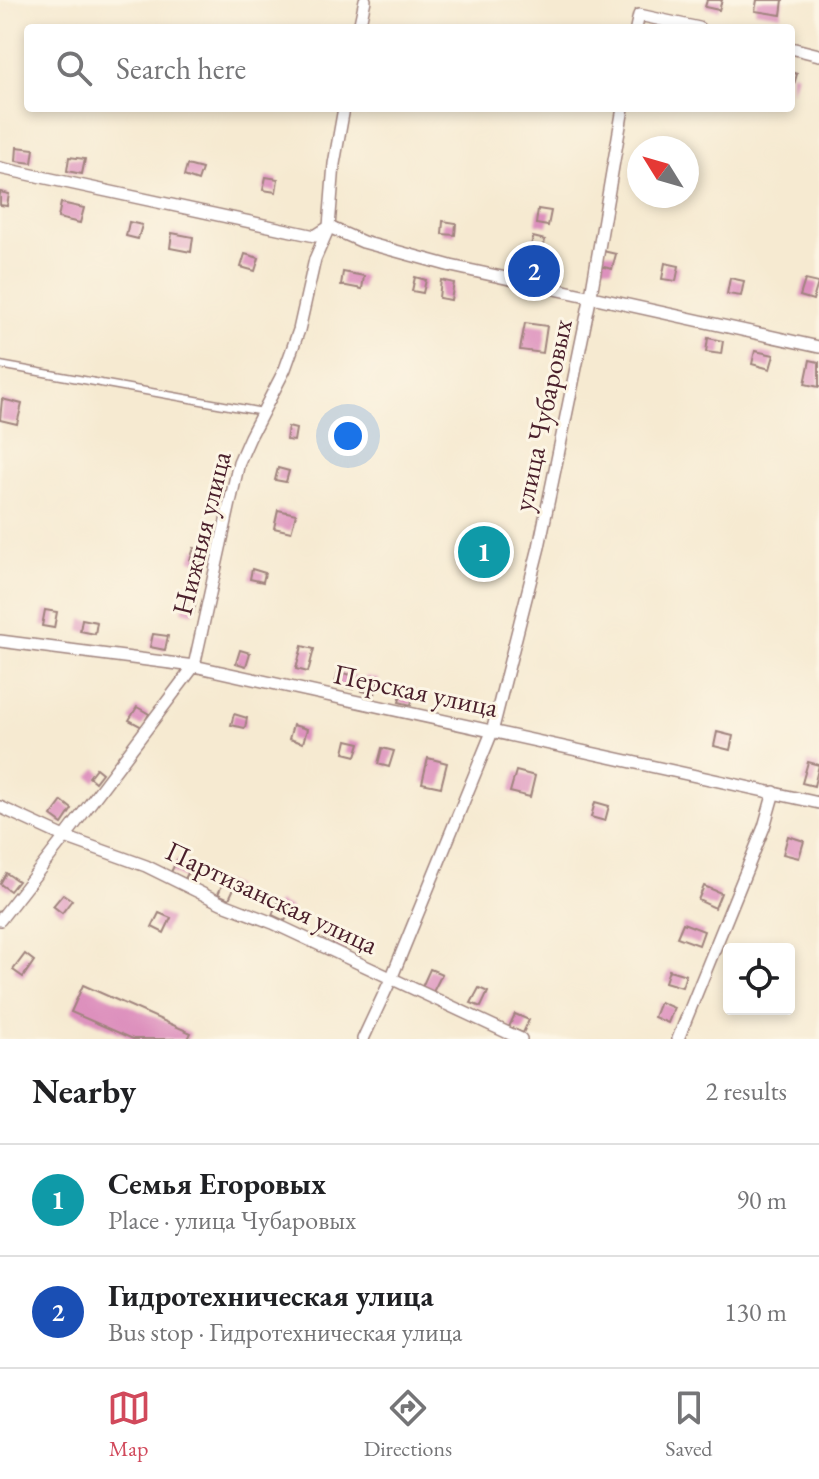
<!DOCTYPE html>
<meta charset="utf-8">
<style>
body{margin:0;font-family:"EB Garamond",serif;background:#f6f6f6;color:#202124}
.controls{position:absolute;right:24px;bottom:24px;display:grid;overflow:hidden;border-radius:8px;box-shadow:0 4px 12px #0003}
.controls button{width:72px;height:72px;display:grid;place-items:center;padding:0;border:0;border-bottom:2px solid #e0e0e0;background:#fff;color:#202124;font:40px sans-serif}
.compass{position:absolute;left:627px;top:136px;width:72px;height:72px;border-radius:50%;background:#fff;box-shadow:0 4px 12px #0003;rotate:307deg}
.you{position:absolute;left:348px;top:436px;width:28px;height:28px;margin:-20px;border:6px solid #fff;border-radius:50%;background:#1a73e8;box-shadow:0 0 0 12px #1a73e833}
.badge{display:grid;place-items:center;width:52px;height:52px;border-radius:50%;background:#d1495b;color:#fff;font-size:26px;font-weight:700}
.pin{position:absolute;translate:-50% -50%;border:4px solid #fff;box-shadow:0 2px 8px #0006}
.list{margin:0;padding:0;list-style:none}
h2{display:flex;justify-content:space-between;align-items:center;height:104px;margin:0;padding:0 32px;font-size:34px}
h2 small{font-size:26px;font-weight:400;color:#757577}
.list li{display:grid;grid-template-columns:52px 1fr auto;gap:24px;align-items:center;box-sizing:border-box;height:112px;padding:0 32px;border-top:2px solid #e0e0e0}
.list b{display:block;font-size:30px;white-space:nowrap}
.list p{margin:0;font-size:26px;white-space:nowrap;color:#757577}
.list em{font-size:26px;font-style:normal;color:#757577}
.icon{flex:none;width:44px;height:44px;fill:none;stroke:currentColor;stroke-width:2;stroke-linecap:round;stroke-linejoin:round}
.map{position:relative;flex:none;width:819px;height:1039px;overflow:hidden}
.search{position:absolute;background:#fff;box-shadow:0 4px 12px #0003;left:24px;right:24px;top:24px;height:88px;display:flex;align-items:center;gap:20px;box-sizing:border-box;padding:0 28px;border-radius:8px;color:#757577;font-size:30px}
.sheet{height:328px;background:#fff}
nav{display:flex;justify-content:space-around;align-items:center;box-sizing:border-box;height:112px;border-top:2px solid #e0e0e0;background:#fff;font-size:22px;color:#757577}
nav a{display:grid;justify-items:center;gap:4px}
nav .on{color:#d1495b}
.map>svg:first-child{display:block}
</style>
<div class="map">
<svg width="819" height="1039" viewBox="0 0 819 1039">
<rect width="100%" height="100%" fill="#fcf5e5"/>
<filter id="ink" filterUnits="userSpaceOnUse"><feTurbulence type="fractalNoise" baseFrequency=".0125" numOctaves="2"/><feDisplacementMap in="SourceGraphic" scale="16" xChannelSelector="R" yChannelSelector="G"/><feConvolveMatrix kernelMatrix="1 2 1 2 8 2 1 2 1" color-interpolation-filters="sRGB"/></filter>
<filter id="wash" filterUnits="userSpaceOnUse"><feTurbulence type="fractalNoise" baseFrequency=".006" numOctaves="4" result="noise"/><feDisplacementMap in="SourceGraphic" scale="32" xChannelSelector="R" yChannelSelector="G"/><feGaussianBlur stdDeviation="1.8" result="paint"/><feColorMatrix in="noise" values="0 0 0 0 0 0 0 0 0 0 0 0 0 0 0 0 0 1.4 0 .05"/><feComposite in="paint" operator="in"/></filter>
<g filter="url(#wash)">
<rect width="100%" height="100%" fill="#f6ead1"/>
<g id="blocks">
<g fill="#dd90bd">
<path d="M 707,0 L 722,0 L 719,10 L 705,7 Z"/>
<path d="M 757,0 L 783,0 L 781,15 L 755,11 Z"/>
<path d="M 791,72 L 797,74 L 792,91 L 791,91 Z"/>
<path d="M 17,147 L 34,149 L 32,163 L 16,161 Z"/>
<path d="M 69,157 L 85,159 L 82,174 L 67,171 Z"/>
<path d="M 187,165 L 202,169 L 198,181 L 184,176 Z"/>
<path d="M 266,177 L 278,179 L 276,192 L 263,190 Z"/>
<path d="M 0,192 L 9,194 L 7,206 L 0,205 Z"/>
<path d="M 61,203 L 84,208 L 80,223 L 58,218 Z"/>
<path d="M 538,209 L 551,211 L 548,226 L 536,224 Z"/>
<path d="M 443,221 L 456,223 L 455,235 L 442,234 Z"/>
<path d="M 129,222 L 142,225 L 138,239 L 126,236 Z"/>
<path d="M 172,233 L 193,237 L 191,252 L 170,248 Z"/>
<path d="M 533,237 L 545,240 L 542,254 L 530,251 Z"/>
<path d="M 603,251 L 616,254 L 612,269 L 600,266 Z"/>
<path d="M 245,254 L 259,258 L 255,271 L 241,267 Z"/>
<path d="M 665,263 L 679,266 L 676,281 L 662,279 Z"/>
<path d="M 343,272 L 364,276 L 362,289 L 341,285 Z"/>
<path d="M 415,277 L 426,280 L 423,293 L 412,291 Z"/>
<path d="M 730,278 L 744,281 L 741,296 L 727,294 Z"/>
<path d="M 441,280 L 454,283 L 451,300 L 439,298 Z"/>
<path d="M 805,280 L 818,283 L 813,300 L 800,296 Z"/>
<path d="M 525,323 L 547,326 L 543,353 L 520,350 Z"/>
<path d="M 708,338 L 723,341 L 721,354 L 706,352 Z"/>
<path d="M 755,351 L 774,355 L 770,369 L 752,364 Z"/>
<path d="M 810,360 L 819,362 L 819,387 L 805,384 Z"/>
<path d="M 2,399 L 22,404 L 17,424 L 0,420 Z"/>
<path d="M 288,427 L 296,429 L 294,441 L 286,440 Z"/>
<path d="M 278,468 L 289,471 L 286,482 L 275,480 Z"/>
<path d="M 213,488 L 225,491 L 223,501 L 210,498 Z"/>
<path d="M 278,510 L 296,514 L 291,532 L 274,528 Z"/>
<path d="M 474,534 L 502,542 L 494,569 L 467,562 Z"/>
<path d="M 194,548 L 205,551 L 202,563 L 190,560 Z"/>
<path d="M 252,569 L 265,573 L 263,582 L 250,579 Z"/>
<path d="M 185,599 L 196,601 L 193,614 L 182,611 Z"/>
<path d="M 45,610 L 57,612 L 54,628 L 42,626 Z"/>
<path d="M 82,619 L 97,622 L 95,634 L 80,631 Z"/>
<path d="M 153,634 L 168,636 L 165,650 L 150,647 Z"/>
<path d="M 302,646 L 314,649 L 308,672 L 296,669 Z"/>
<path d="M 240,650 L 250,653 L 246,666 L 236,663 Z"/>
<path d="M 338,672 L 356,676 L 353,689 L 335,684 Z"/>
<path d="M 366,676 L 379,679 L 375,694 L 362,691 Z"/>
<path d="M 403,686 L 415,689 L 411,705 L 399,702 Z"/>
<path d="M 137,707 L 149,714 L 142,727 L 129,720 Z"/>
<path d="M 234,714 L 247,718 L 245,728 L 231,725 Z"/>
<path d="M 293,725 L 307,729 L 303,743 L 289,739 Z"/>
<path d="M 717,732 L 733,736 L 730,750 L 714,746 Z"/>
<path d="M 347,740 L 360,743 L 356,756 L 344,753 Z"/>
<path d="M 382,748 L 394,751 L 389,767 L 378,764 Z"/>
<path d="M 428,758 L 447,763 L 441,787 L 422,783 Z"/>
<path d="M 808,762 L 819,765 L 814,786 L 802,783 Z"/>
<path d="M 96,768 L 102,773 L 95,782 L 89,777 Z"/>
<path d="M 516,771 L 535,776 L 530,797 L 510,792 Z"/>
<path d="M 62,801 L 72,809 L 62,824 L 51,816 Z"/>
<path d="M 595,802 L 609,806 L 605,821 L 591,817 Z"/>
<path d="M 788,836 L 804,841 L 799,858 L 783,854 Z"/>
<path d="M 177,860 L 191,867 L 185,879 L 171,872 Z"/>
<path d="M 6,873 L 18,881 L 10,891 L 0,884 Z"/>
<path d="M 224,881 L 235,886 L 229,899 L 218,894 Z"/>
<path d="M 704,886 L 721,893 L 715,908 L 698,900 Z"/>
<path d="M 63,894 L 72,900 L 62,913 L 53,906 Z"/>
<path d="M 278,902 L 291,908 L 285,921 L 272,915 Z"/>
<path d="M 159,913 L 171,918 L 164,933 L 152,927 Z"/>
<path d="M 683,923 L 704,931 L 699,945 L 677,937 Z"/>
<path d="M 339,931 L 350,937 L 344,951 L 332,945 Z"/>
<path d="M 25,954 L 34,961 L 23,977 L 13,970 Z"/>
<path d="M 430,969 L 442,974 L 433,992 L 422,987 Z"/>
<path d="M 669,970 L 686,975 L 682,987 L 665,982 Z"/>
<path d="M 83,985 L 191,1033 L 188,1039 L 133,1039 L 71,1012 Z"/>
<path d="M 479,988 L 488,992 L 481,1007 L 471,1003 Z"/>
<path d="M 660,1002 L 674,1008 L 668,1023 L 654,1017 Z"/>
<path d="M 515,1014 L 529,1020 L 523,1033 L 509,1027 Z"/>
</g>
</g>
</g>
<g filter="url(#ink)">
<use href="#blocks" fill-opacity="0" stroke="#a0847e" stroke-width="2"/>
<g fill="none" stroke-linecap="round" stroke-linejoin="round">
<defs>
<path id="lane" d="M 0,365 L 263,412"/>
<g id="street">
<path d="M 359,28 L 365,0"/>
<path d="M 636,28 L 639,15 L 699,28"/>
<path d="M 791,48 L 819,55"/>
<path d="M 0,168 L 315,236 L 329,227"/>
<path d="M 329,227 L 363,242 L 451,266 L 819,347"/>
<path d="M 0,641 L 194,666 L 819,803"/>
<path d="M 0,807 L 65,837 L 146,866 L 221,903 L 273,923 L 521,1039"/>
<path d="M 0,920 L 65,837 L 194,666 L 239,462 L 250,437 L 285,369 L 299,330 L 315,259 L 329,227 L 334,164 L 344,108"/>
<path d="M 363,1039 L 391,979 L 492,732 L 539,547 L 591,295 L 623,108"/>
<path d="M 678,1039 L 764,827 L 774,792"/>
</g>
</defs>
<use href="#lane" stroke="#a0847e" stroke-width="9"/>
<use href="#street" stroke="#a0847e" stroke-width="14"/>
<use href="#lane" stroke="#fff" stroke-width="6"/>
<use href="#street" stroke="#fff" stroke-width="11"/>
</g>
</g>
<g text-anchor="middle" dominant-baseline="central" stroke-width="6" stroke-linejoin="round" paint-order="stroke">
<g font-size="28" fill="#4a1f2b" stroke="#fcf5e5">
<text transform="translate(542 415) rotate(-78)">улица Чубаровых</text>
<text transform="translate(201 533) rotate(-76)">Нижняя улица</text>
<text transform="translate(416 690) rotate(12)">Перская улица</text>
<text transform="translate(272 897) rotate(25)">Партизанская улица</text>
</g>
</g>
</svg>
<div class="controls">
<button><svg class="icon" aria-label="locate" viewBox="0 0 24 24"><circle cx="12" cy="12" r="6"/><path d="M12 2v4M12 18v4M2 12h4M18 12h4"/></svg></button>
</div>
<svg class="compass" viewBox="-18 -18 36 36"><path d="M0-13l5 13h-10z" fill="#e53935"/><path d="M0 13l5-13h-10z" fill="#757577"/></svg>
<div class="you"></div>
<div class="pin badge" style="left:484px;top:552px;background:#0f9aa8">1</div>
<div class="pin badge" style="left:534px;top:271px;background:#1a4fb4">2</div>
<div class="search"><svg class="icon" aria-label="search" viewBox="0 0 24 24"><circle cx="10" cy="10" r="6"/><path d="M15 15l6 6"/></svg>Search here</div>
</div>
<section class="sheet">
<h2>Nearby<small>2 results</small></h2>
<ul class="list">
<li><span class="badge" style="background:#0f9aa8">1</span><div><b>Семья Егоровых</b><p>Place · улица Чубаровых</p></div><em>90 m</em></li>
<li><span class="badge" style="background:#1a4fb4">2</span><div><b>Гидротехническая улица</b><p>Bus stop · Гидротехническая улица</p></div><em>130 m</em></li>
</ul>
</section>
<nav>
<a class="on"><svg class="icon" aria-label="map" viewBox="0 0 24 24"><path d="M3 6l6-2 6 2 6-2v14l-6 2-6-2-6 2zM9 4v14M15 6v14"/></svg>Map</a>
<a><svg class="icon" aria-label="directions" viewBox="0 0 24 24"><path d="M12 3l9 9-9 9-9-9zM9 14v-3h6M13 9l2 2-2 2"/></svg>Directions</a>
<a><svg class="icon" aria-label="saved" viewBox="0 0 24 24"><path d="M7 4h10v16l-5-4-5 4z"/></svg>Saved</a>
</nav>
